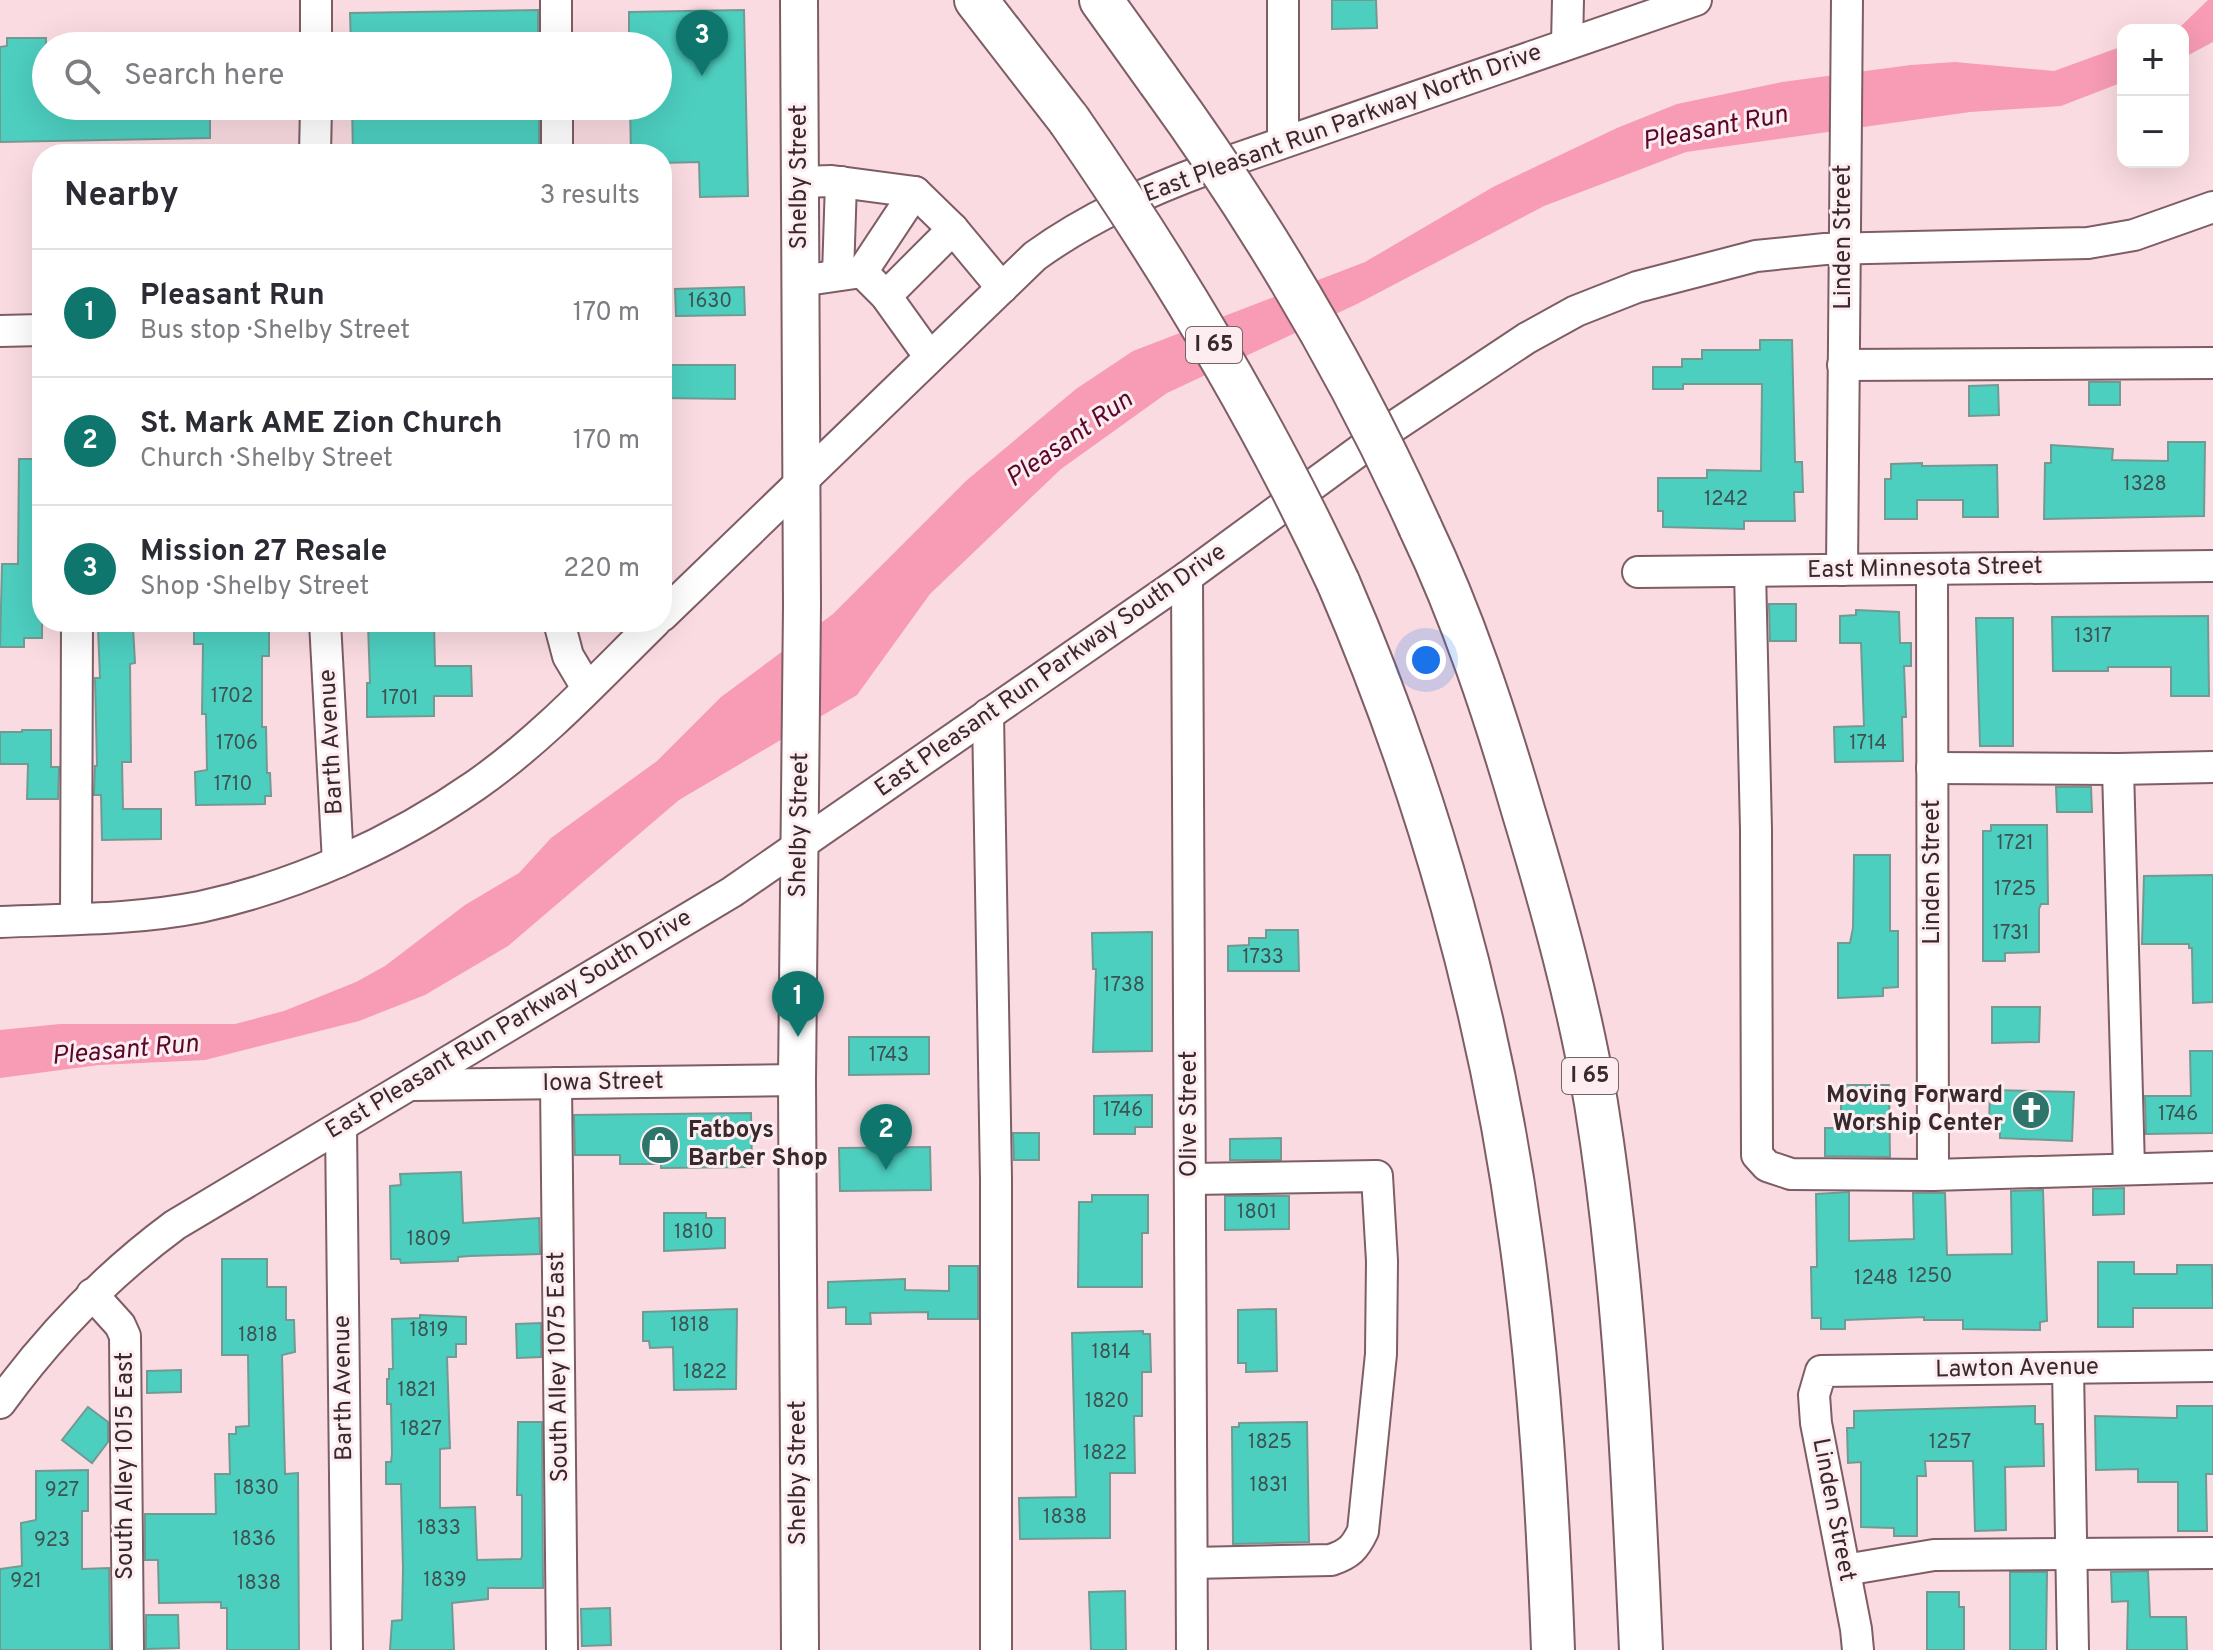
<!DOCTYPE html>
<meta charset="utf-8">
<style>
body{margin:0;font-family:Overpass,sans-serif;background:#f2f2f3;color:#2b2b33}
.controls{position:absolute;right:24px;top:24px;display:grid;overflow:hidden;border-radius:16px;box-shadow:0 8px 32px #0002}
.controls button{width:72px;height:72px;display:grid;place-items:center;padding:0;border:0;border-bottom:2px solid #e1e1e2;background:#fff;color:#2b2b33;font:40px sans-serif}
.you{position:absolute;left:1426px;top:660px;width:28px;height:28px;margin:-20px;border:6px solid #fff;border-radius:50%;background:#1a73e8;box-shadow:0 0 0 12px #1a73e833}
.badge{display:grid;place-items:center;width:52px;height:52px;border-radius:50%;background:#0f766e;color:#fff;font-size:26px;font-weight:700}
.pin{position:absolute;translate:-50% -66px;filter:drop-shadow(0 2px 4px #0008)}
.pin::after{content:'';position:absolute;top:42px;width:28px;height:24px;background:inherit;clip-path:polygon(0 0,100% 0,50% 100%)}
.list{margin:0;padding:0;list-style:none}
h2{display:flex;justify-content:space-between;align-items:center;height:104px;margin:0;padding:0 32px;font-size:34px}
h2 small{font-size:26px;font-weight:400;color:#7c7c81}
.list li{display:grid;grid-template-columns:52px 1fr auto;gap:24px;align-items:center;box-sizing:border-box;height:128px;padding:0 32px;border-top:2px solid #e1e1e2}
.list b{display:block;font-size:30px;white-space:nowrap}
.list p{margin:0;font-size:26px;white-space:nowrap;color:#7c7c81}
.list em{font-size:26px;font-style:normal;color:#7c7c81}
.icon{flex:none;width:44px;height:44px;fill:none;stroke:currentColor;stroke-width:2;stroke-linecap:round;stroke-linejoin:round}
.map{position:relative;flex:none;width:2213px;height:1650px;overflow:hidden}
.search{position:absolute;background:#fff;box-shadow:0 8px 32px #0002;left:32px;top:32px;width:640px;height:88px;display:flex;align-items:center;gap:20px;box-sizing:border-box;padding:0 28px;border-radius:44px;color:#7c7c81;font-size:30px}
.panel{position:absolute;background:#fff;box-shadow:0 8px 32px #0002;left:32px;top:144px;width:640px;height:488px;border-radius:32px}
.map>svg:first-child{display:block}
</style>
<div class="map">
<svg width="2213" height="1650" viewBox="0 0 2213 1650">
<rect width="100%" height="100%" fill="#fadbe2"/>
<g fill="#f89bb5">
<path d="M 2208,0 L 2213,0 L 2213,42 L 2183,58 L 2183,30 L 2173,30 L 2179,28 Z"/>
<path d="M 2123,46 L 2123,82 L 2061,106 L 1970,112 L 1686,152 L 1544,206 L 1357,304 L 1167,393 L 1061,469 L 930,594 L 857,695 L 679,800 L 508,946 L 425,995 L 359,1021 L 205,1060 L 99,1065 L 0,1078 L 0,1030 L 60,1024 L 235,1024 L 284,1011 L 356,982 L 385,966 L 465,905 L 519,873 L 551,838 L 657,761 L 721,697 L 833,614 L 967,480 L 1076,389 L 1133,351 L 1365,262 L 1493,187 L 1617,128 L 1677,104 L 1782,82 L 1911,65 L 1955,62 L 2054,71 Z"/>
</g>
<g fill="#4dcfc0" stroke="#729a93" stroke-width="2">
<path d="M 1332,0 L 1376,0 L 1377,28 L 1332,29 Z"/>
<path d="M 538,10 L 538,46 L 351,46 L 350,13 Z"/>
<path d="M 744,10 L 748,196 L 700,197 L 699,162 L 662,163 L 662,154 L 631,154 L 630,106 L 658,106 L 658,46 L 629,46 L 629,12 Z"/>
<path d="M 7,38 L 46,38 L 46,106 L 210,106 L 210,138 L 0,142 L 0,47 L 7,46 Z"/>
<path d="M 352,106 L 539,106 L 539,154 L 353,154 Z"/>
<path d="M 744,287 L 745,315 L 676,316 L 675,289 Z"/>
<path d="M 1760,340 L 1792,340 L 1795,462 L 1802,462 L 1803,492 L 1794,492 L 1795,521 L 1744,521 L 1744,529 L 1663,527 L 1663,511 L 1658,511 L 1658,478 L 1707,478 L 1707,470 L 1761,471 L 1762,384 L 1683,384 L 1683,389 L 1653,389 L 1653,367 L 1682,367 L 1682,359 L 1702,359 L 1702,350 L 1760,350 Z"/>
<path d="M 662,365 L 735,365 L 735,399 L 662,398 Z"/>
<rect x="2089" y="382" width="31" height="23"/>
<path d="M 1998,385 L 1999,415 L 1969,416 L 1969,386 Z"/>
<path d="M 2168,442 L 2205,442 L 2204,516 L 2044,519 L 2045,463 L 2051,463 L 2051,445 L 2113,449 L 2112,460 L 2168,461 Z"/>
<path d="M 19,459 L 42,459 L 42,638 L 24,638 L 24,647 L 0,647 L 2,564 L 18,564 Z"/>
<path d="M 1922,463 L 1922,466 L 1997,465 L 1998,517 L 1963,517 L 1963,500 L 1917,500 L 1917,519 L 1885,519 L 1885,479 L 1891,479 L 1891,464 Z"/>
<path d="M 1769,604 L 1796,604 L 1796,641 L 1770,641 Z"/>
<path d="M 1856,610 L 1899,612 L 1900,643 L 1911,643 L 1911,666 L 1904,666 L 1906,717 L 1902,717 L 1903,761 L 1835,762 L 1834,727 L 1864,726 L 1861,643 L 1840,643 L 1840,616 L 1856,615 Z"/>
<path d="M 2208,616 L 2209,696 L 2171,696 L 2171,667 L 2108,667 L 2108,671 L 2053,671 L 2052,617 Z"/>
<path d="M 1976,618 L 2013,618 L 2013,746 L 1980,746 Z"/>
<path d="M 194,622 L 269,622 L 269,656 L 262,656 L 262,727 L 266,727 L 267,773 L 270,773 L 271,796 L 265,796 L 265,804 L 196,805 L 195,772 L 207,770 L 206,714 L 202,714 L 203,644 L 194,644 Z"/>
<path d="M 434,623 L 435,666 L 471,666 L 472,696 L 434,696 L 434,716 L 367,717 L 367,683 L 370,683 L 368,625 Z"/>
<path d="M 133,627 L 135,663 L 130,664 L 131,762 L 122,762 L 123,809 L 161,809 L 161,839 L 102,840 L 101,795 L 94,795 L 95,766 L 97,766 L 95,678 L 100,678 L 98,628 Z"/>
<path d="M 22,730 L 51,730 L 51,767 L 59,767 L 58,799 L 27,799 L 28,764 L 0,764 L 0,732 L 22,732 Z"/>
<path d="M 2056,787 L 2091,787 L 2092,812 L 2057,812 Z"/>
<path d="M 1991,825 L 2047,825 L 2048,904 L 2041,904 L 2039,909 L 2039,952 L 2005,953 L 2005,961 L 1983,961 L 1983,831 L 1991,831 Z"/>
<path d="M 1854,855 L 1890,855 L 1890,931 L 1898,931 L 1898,987 L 1883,988 L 1883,996 L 1838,998 L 1838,943 L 1850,943 L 1853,928 Z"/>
<path d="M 2213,875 L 2213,1002 L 2193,1003 L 2192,948 L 2189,948 L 2189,944 L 2142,944 L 2144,876 Z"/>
<path d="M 1266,930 L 1298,930 L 1299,971 L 1228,971 L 1228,946 L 1249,945 L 1249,938 L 1266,938 Z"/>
<path d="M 1152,932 L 1152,1051 L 1093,1052 L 1096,969 L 1093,969 L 1092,933 Z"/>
<path d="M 1992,1007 L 2040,1007 L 2039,1042 L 1992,1043 Z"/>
<path d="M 849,1037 L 929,1037 L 929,1074 L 849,1075 Z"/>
<path d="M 2190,1051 L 2213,1051 L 2213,1133 L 2146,1134 L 2145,1096 L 2191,1096 Z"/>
<path d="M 1841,1085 L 1889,1085 L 1890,1157 L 1825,1156 L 1825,1128 L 1841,1128 Z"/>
<path d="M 1990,1090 L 2074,1092 L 2072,1141 L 2000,1138 L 2000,1129 L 1989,1128 Z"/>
<path d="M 1152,1095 L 1152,1127 L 1135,1127 L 1135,1134 L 1094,1134 L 1094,1096 Z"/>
<path d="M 751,1113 L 752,1167 L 661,1168 L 661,1164 L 620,1164 L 620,1155 L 575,1155 L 574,1115 Z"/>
<path d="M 1013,1133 L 1039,1133 L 1039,1160 L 1014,1160 Z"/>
<path d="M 1281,1138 L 1281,1160 L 1230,1160 L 1230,1139 Z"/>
<path d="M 930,1147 L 931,1190 L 840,1191 L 839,1148 Z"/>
<path d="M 461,1172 L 463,1223 L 539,1218 L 540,1254 L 469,1256 L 458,1257 L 458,1261 L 401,1263 L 400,1259 L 391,1259 L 390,1186 L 401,1185 L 400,1174 Z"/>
<path d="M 2124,1188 L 2124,1214 L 2093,1215 L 2093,1189 Z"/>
<path d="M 2043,1190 L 2047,1321 L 2040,1322 L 2040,1330 L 1963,1329 L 1963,1320 L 1924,1320 L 1924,1317 L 1845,1320 L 1845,1329 L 1821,1329 L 1821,1318 L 1812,1318 L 1811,1267 L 1817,1267 L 1816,1194 L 1849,1192 L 1849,1241 L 1914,1239 L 1913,1193 L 1945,1193 L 1947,1255 L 2012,1254 L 2011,1191 Z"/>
<path d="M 1092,1195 L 1148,1195 L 1148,1233 L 1142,1233 L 1142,1287 L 1078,1287 L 1079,1202 L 1092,1202 Z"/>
<path d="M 1225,1196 L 1289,1196 L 1289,1229 L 1225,1230 Z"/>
<path d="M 664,1213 L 706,1213 L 706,1218 L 725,1218 L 725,1248 L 664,1251 Z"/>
<path d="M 222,1259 L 267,1259 L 267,1287 L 286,1287 L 286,1320 L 294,1320 L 295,1352 L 282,1355 L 285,1474 L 298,1473 L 299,1650 L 227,1650 L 227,1608 L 221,1608 L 221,1602 L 159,1603 L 158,1560 L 145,1560 L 145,1514 L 216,1514 L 215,1474 L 230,1474 L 229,1434 L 236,1434 L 236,1427 L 249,1426 L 248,1355 L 222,1355 Z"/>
<path d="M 2098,1262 L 2134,1262 L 2134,1274 L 2177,1274 L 2177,1265 L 2212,1265 L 2213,1308 L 2133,1308 L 2133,1327 L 2098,1327 Z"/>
<path d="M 949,1266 L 978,1266 L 978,1319 L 928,1319 L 928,1312 L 870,1313 L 871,1324 L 846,1324 L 846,1307 L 828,1308 L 828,1282 L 905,1279 L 905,1290 L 949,1291 Z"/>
<path d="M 737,1309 L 736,1389 L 674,1390 L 673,1347 L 650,1348 L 649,1341 L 643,1341 L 643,1312 Z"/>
<path d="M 1276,1309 L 1277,1371 L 1246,1372 L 1246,1363 L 1238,1363 L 1238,1310 Z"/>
<path d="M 420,1315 L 466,1317 L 466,1344 L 456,1344 L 456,1357 L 447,1357 L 450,1448 L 440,1449 L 440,1508 L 475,1507 L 477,1560 L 521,1559 L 522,1556 L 522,1495 L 517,1495 L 518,1422 L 542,1422 L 543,1588 L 488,1588 L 488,1599 L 452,1603 L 454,1650 L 390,1650 L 392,1621 L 402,1620 L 403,1569 L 401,1484 L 386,1484 L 386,1462 L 391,1462 L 392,1454 L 391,1404 L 387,1404 L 387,1379 L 389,1379 L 389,1369 L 393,1369 L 392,1319 L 420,1318 Z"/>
<path d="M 541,1323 L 541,1357 L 517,1358 L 516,1324 Z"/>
<path d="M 1143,1331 L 1143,1334 L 1150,1334 L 1151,1372 L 1142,1372 L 1142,1416 L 1134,1416 L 1135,1473 L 1110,1473 L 1110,1538 L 1020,1539 L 1019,1498 L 1076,1497 L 1072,1333 Z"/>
<path d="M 181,1370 L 181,1392 L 147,1393 L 147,1371 Z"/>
<path d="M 2035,1406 L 2035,1424 L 2043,1424 L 2044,1466 L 2005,1467 L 2006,1530 L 1975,1531 L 1973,1461 L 1925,1461 L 1926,1476 L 1917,1476 L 1917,1536 L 1894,1536 L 1894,1528 L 1861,1527 L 1861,1462 L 1848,1463 L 1847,1428 L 1854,1428 L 1854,1411 Z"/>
<path d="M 2177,1406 L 2213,1406 L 2213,1474 L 2206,1474 L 2207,1531 L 2178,1531 L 2178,1482 L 2138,1482 L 2138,1469 L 2096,1470 L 2095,1416 L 2175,1418 L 2177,1418 Z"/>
<path d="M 88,1407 L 108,1422 L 108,1442 L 92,1463 L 62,1440 Z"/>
<path d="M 1307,1422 L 1309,1542 L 1233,1544 L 1232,1427 L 1239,1427 L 1239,1423 Z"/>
<path d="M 88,1470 L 88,1511 L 82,1511 L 82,1569 L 109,1568 L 110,1650 L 0,1650 L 0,1569 L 22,1566 L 21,1523 L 36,1520 L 36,1471 Z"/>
<path d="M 2148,1571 L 2150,1617 L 2186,1617 L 2187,1650 L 2127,1650 L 2128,1601 L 2112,1602 L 2111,1572 Z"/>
<path d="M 2010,1572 L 2047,1572 L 2046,1650 L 2010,1650 Z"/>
<path d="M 1125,1591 L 1126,1650 L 1091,1650 L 1089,1592 Z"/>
<path d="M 1927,1592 L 1959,1592 L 1959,1607 L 1964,1607 L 1964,1650 L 1927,1650 Z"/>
<path d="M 610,1608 L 611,1645 L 582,1646 L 581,1609 Z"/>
<path d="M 146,1615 L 178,1615 L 179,1648 L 146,1649 Z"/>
</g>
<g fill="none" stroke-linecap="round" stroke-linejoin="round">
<defs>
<g id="minor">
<path d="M 556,0 L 556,46"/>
<path d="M 1283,0 L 1283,142"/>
<path d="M 1567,44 L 1568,0"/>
<path d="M 316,46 L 316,0"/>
<path d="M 557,106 L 557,154"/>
<path d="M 315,154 L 316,106"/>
<path d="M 800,182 L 832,181 L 915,192 L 953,229 L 1002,288"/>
<path d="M 862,272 L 915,192"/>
<path d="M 838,275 L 841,182"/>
<path d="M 800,281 L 862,272 L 886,296 L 929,356"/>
<path d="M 886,296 L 953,229"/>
<path d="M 0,331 L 42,330"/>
<path d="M 1843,365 L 2213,363"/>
<path d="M 1932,569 L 1933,1175"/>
<path d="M 1842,570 L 1847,0"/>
<path d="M 1750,571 L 1756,830 L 1757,1155 L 1767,1166 L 1791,1174 L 1933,1175 L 2213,1167"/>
<path d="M 1638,572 L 2213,566"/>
<path d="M 1187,577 L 1192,1650"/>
<path d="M 662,616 L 1035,256 C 1089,217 1148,191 1210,168 L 1696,0"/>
<path d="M 325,622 L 338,862"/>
<path d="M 559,622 L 568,656 L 587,688"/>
<path d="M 988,714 L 996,1179 L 996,1650"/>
<path d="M 1932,768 L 2118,769"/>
<path d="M 76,919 L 77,622"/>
<path d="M 0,922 C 66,919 134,920 200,907 C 297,886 394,842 476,785 C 542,739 598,678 655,622"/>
<path d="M 556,1083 L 562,1650"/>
<path d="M 411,1085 L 797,1080"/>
<path d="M 341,1126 L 347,1650"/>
<path d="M 2129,1168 L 2118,769 L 2213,767"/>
<path d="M 1190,1179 L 1377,1176 L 1382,1261 L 1381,1354 L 1363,1531 C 1355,1548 1349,1554 1331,1560 L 1192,1563"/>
<path d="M 92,1294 L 120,1325 L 125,1336 L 128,1650"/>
<path d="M 2068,1369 L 2073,1650"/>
<path d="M 0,1403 C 50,1334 106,1276 175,1225 L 732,892 L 1187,577 L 1378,437 L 1527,338 L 1576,311 L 1637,287 L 1756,256 L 1825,249 L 2088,243 L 2134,235 L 2213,207"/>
<path d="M 1845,1570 L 1934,1555 L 2213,1553"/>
<path d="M 1858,1650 L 1856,1629 L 1816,1423 L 1814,1395 L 1821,1371 L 2213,1366"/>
</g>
<path id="major" d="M 799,0 L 802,606 L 797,1080 L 800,1650"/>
<g id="highway">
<path d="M 976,0 L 1069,120"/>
<path d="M 1101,0 L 1159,81"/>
<path d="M 1420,527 C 1463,617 1495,714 1523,810 C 1552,906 1579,1003 1596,1103 C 1625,1283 1633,1467 1641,1650"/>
<path d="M 1338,582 C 1428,790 1491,1015 1521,1240 C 1540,1376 1548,1513 1553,1650"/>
</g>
</defs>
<use href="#minor" stroke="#7e5d65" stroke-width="34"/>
<use href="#major" stroke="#7e5d65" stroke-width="40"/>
<use href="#highway" stroke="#7e5d65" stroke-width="46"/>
<use href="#minor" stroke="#fff" stroke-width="30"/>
<use href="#major" stroke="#fff" stroke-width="36"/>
<use href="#highway" stroke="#fff" stroke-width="42"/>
<defs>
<g id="highway-bridge">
<path d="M 1159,81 C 1260,220 1349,369 1420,527"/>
<path d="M 1069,120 C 1171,267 1263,420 1338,582"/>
</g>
</defs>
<use href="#highway-bridge" stroke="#7e5d65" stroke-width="46" stroke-linecap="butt"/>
<use href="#highway-bridge" stroke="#fff" stroke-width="42"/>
</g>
<defs>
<symbol id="church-disc" viewBox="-11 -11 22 22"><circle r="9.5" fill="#2d746b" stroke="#fdedf0"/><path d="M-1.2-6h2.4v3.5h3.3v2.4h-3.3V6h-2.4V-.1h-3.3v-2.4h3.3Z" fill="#fff"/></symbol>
<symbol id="shop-disc" viewBox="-11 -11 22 22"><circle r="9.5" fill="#2d746b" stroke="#fdedf0"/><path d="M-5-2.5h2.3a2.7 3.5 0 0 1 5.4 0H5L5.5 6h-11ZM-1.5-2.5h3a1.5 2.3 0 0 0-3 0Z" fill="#fff"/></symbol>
</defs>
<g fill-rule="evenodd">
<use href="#church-disc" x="2009" y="1088" width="44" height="44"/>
<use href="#shop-disc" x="638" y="1123" width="44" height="44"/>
</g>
<g text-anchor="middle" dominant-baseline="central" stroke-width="6" stroke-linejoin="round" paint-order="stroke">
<g font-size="20" fill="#3d5252">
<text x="710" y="302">1630</text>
<text x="2145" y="485">1328</text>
<text x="1726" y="500">1242</text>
<text x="2093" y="637">1317</text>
<text x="232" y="697">1702</text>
<text x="400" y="699">1701</text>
<text x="237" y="744">1706</text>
<text x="1868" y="744">1714</text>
<text x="233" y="785">1710</text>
<text x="2015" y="844">1721</text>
<text x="2015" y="890">1725</text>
<text x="2011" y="934">1731</text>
<text x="1263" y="958">1733</text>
<text x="1124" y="986">1738</text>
<text x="889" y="1056">1743</text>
<text x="1123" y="1111">1746</text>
<text x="2178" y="1115">1746</text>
<text x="1257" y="1213">1801</text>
<text x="694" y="1233">1810</text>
<text x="429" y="1240">1809</text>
<text x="1930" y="1277">1250</text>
<text x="1876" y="1279">1248</text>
<text x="690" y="1326">1818</text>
<text x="429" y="1331">1819</text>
<text x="258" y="1336">1818</text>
<text x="1111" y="1353">1814</text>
<text x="705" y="1373">1822</text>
<text x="417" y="1391">1821</text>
<text x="1107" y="1402">1820</text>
<text x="421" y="1430">1827</text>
<text x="1270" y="1443">1825</text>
<text x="1950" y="1443">1257</text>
<text x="1105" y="1454">1822</text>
<text x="1269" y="1486">1831</text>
<text x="257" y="1489">1830</text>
<text x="62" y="1491">927</text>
<text x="1065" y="1518">1838</text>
<text x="439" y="1529">1833</text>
<text x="254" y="1540">1836</text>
<text x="52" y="1541">923</text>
<text x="445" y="1581">1839</text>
<text x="26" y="1582">921</text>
<text x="259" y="1584">1838</text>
</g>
<g fill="#fdedf0" stroke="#736468" stroke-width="2">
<rect x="1186" y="327" width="56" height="36" rx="6"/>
<rect x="1562" y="1058" width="56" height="36" rx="6"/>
</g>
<g font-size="22" font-weight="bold" fill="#38292d">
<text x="1214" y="345">I 65</text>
<text x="1590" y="1076">I 65</text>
</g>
<g font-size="24" fill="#38292d" stroke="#fdedf0">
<text transform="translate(1343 124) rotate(-20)">East Pleasant Run Parkway North Drive</text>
<text transform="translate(800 177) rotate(-90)">Shelby Street</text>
<text transform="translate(1844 237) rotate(-90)">Linden Street</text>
<text transform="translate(1925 569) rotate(-1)">East Minnesota Street</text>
<text transform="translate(1051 671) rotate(-35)">East Pleasant Run Parkway South Drive</text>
<text transform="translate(332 742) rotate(-93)">Barth Avenue</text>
<text transform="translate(800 825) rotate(-89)">Shelby Street</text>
<text transform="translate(1933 872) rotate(-90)">Linden Street</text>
<text transform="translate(509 1025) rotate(-31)">East Pleasant Run Parkway South Drive</text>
<text transform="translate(603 1083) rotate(-1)">Iowa Street</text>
<text transform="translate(1190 1114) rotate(-90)">Olive Street</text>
<text transform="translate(559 1367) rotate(-91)">South Alley 1075 East</text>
<text transform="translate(2017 1369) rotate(-1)">Lawton Avenue</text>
<text transform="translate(344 1388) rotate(-91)">Barth Avenue</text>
<text transform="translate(126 1466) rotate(-90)">South Alley 1015 East</text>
<text transform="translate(799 1473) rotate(-90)">Shelby Street</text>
<text transform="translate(1833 1510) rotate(79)">Linden Street</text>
</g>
<g font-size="24" font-weight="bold" fill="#38292d" stroke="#fdedf0" text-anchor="end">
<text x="2003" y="1096">Moving Forward<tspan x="2003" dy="28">Worship Center</tspan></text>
<text x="688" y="1131" text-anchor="start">Fatboys<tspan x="688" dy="28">Barber Shop</tspan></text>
</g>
<g font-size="26" font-style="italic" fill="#5a072b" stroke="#fdedf0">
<text transform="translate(1715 129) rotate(-11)">Pleasant Run</text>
<text transform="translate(1070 440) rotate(-35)">Pleasant Run</text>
<text transform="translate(125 1051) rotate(-5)">Pleasant Run</text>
</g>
</g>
</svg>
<div class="controls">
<button>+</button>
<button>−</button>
</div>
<div class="you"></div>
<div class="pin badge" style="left:798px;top:1037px">1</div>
<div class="pin badge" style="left:886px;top:1170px">2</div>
<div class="pin badge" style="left:702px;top:76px">3</div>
<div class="search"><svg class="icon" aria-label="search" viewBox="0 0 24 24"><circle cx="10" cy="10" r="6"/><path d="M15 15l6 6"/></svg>Search here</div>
<section class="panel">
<h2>Nearby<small>3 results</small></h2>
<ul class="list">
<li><span class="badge">1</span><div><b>Pleasant Run</b><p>Bus stop · Shelby Street</p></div><em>170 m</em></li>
<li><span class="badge">2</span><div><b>St. Mark AME Zion Church</b><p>Church · Shelby Street</p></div><em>170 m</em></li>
<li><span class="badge">3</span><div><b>Mission 27 Resale</b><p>Shop · Shelby Street</p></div><em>220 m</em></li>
</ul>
</section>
</div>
